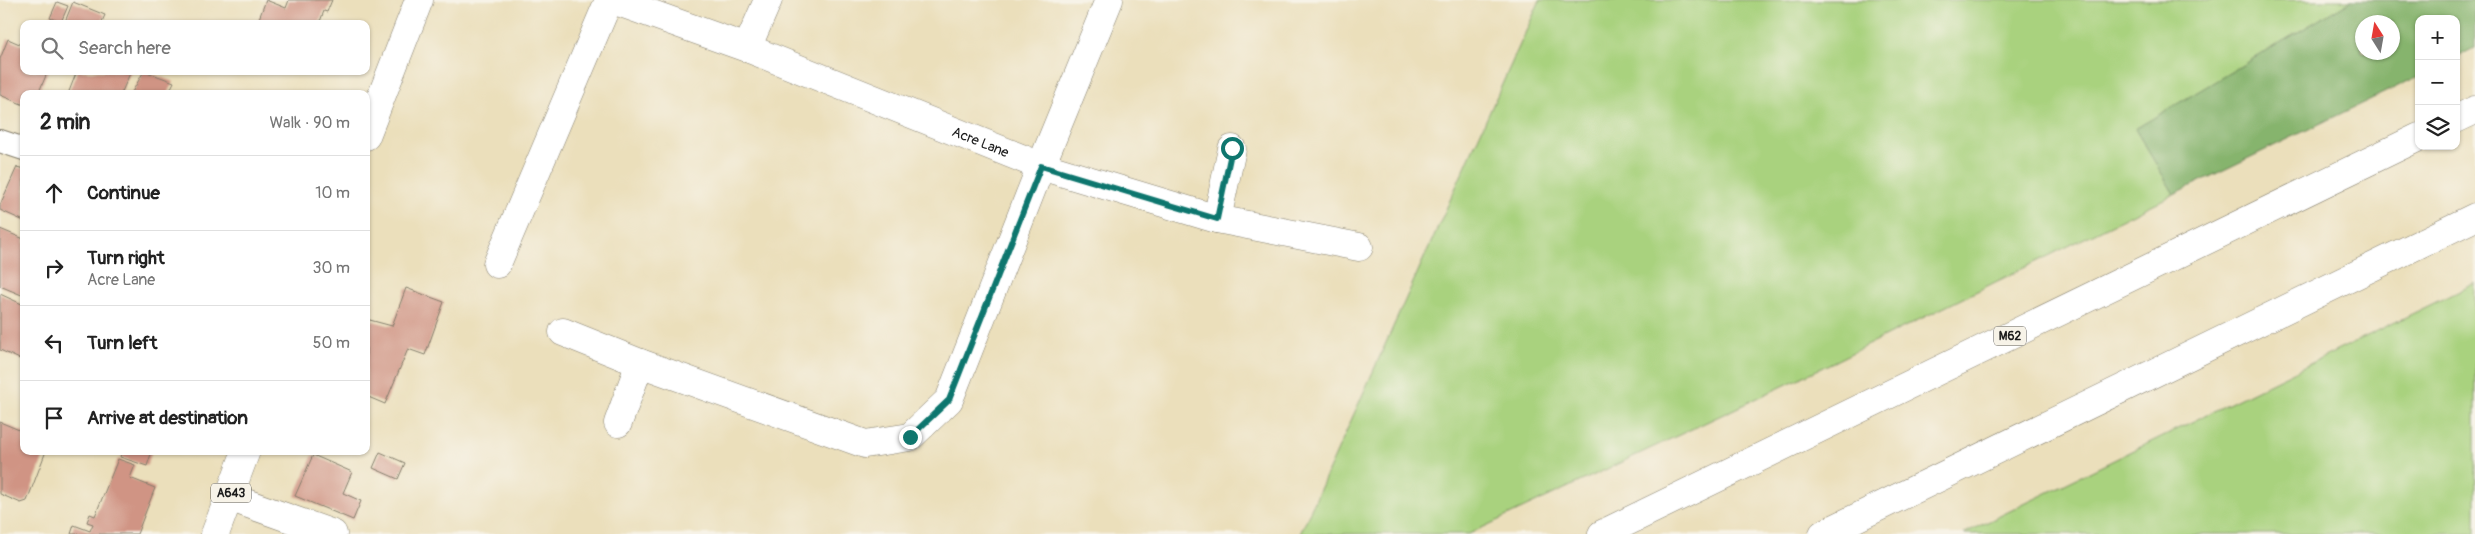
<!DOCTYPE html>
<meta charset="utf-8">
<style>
body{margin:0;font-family:Pangolin,sans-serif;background:#f2f2f2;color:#222}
.controls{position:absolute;right:15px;top:15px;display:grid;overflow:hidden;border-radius:10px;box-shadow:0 1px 4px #0004}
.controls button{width:45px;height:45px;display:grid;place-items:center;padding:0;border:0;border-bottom:1px solid #e0e0e0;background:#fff;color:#222;font:25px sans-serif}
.compass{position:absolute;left:2355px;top:15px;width:45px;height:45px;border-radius:50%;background:#fff;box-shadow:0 1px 4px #0004;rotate:349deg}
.stop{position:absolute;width:15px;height:15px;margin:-11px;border:4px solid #0f766e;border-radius:50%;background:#fff}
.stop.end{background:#0f766e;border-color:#fff;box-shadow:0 1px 5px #0008}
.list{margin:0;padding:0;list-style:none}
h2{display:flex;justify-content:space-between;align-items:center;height:65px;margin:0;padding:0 20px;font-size:21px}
h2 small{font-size:16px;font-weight:400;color:#767676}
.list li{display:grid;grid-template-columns:32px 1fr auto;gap:15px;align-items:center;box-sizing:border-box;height:75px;padding:0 20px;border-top:1px solid #e0e0e0}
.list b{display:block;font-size:19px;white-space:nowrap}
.list p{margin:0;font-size:16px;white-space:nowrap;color:#767676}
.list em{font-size:16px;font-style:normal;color:#767676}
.icon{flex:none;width:28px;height:28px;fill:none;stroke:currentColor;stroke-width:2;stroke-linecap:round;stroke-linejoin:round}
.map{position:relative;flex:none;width:2475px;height:534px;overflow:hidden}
.search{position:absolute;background:#fff;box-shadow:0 1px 4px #0004;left:20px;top:20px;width:350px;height:55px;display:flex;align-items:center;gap:12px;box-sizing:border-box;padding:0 18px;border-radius:10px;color:#767676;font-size:19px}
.panel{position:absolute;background:#fff;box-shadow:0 1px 4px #0004;left:20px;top:90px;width:350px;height:365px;border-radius:10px}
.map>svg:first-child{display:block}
</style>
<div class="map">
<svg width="2475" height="534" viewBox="0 0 2475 534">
<rect width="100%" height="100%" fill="#f7f3e8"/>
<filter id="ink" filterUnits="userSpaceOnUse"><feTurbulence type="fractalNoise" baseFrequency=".02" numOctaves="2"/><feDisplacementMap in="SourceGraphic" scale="10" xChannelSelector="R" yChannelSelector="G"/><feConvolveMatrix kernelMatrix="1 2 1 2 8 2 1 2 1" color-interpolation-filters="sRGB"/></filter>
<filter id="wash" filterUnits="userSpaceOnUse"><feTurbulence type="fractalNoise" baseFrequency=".0096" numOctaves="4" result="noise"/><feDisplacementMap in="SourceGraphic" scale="20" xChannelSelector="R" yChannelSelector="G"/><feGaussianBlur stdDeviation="1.12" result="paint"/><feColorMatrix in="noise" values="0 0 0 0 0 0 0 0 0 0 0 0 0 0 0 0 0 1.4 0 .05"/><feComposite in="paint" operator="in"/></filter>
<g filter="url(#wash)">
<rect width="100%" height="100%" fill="#ebdfbb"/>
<g fill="#a9d27e" stroke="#62774d">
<path d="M 1540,0 L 2352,0 L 2135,129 L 2174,194 L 1817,370 L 1469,534 L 1300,534 Z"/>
<path d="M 2475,283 L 2475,534 L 1963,534 Z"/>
</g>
<path fill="#86b46d" stroke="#516844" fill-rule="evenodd" d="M 2352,0 L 2475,0 L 2475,48 L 2456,58 L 2456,19 L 2419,19 L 2419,76 L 2174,194 L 2135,129 ZM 2362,22 L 2392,22 L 2392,52 L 2362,52 Z"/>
<g id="blocks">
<g fill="#d09484">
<path d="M 266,0 L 286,8 L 289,0 L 332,0 L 327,12 L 324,11 L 319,24 L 257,24 Z"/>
<path d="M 57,2 L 68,6 L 61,22 L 50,18 Z"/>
<path d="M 73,2 L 105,15 L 101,24 L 64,24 Z"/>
<path d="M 8,39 L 24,46 L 24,71 L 48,71 L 38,94 L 24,94 L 24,105 L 0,95 L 0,59 Z"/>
<path d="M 77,71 L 131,71 L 121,94 L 68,94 Z"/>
<path d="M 144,71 L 174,82 L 168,94 L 131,94 Z"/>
<path d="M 17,167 L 24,169 L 24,221 L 0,210 L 0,205 Z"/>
<path d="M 0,229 L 24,239 L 24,296 L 0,286 Z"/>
<path d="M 406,288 L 444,302 L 425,355 L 408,349 L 385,404 L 366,396 L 366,319 L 392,326 Z"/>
<path d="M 0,294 L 24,305 L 24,361 L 0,350 Z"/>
<path d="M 0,422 L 24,432 L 24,451 L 46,451 L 27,501 L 21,503 L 0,494 Z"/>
<path d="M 122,451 L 152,451 L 147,466 L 120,457 Z"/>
<path d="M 380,452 L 405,463 L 398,479 L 373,468 Z"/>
<path d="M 313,455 L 352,472 L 343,493 L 361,501 L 353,520 L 295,496 Z"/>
<path d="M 118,459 L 135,465 L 130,478 L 155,488 L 137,534 L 71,534 L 74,525 L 90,531 L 93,524 L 87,522 L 90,514 L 95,516 Z"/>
</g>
</g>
</g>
<g filter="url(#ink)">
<use href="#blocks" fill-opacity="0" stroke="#847e6c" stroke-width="1"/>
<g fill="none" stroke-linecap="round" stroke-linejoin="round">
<defs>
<path id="lane" d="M 0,141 L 24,149"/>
<g id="street">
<path id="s1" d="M 613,0 L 747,48 L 1041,166 L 1217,219 L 1359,247"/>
<path d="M 747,48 L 768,0"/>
<path d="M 1217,219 L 1232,149"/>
<path d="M 497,264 L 609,0"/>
<path d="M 563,332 L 640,363 L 865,444 L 910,437 L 949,400 L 1041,166 L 1109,0"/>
<path d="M 618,423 L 640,363"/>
<path d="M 229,497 L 333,534"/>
</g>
<g id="primary">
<path d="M 366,136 L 419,0"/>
<path d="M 215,534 L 246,451"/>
</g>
<g id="highway">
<path d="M 2456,119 L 2475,110"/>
<path d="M 1602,534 L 2419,137"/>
<path d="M 1823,534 L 2475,217"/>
</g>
</defs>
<use href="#lane" stroke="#847e6c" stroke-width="24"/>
<use href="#street" stroke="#847e6c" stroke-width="29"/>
<use href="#primary" stroke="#847e6c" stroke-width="29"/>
<use href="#highway" stroke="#847e6c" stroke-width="29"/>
<use href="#lane" stroke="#fff" stroke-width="22"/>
<use href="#street" stroke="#fff" stroke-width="28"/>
<use href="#primary" stroke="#fff" stroke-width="28"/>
<use href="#highway" stroke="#fff" stroke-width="28"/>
</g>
</g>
<g fill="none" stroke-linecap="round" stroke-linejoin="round" filter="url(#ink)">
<path stroke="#0f766e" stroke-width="6" d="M 910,437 L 949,400 L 1041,166 L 1217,219 L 1232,148"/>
</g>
<g text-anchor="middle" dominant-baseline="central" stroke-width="4" stroke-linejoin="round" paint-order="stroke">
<g fill="#f7f3e8" stroke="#5e5c59" stroke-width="1">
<rect x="1994" y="326.5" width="32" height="19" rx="4"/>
<rect x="211" y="483.5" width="40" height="19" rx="4"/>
</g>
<g font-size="12" font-weight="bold" fill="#1c1c1c">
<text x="2010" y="336">M62</text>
<text x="231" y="493">A643</text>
</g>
<g font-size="14" fill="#1c1c1c" stroke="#f7f3e8">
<text stroke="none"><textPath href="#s1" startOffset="394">Acre Lane</textPath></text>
</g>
</g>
</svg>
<div class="controls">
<button>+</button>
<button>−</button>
<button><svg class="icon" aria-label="layers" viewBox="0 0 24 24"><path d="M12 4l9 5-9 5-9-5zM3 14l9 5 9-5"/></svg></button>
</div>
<svg class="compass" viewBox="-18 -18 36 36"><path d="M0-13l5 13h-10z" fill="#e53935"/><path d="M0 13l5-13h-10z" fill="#767676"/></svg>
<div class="stop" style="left:1232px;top:148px"></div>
<div class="stop end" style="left:910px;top:437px"></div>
<div class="search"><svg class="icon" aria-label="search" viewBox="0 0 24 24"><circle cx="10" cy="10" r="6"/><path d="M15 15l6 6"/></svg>Search here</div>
<section class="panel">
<h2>2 min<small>Walk · 90 m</small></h2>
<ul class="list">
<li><svg class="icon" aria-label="ahead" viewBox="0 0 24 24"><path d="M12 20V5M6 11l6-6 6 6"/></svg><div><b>Continue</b></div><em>10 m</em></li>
<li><svg class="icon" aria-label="right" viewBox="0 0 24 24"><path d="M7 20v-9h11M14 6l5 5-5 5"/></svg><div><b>Turn right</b><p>Acre Lane</p></div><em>30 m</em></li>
<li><svg class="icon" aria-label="left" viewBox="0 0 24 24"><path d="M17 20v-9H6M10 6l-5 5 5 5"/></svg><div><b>Turn left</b></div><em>50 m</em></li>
<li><svg class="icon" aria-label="arrive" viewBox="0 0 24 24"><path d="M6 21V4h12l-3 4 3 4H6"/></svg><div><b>Arrive at destination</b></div></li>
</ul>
</section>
</div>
